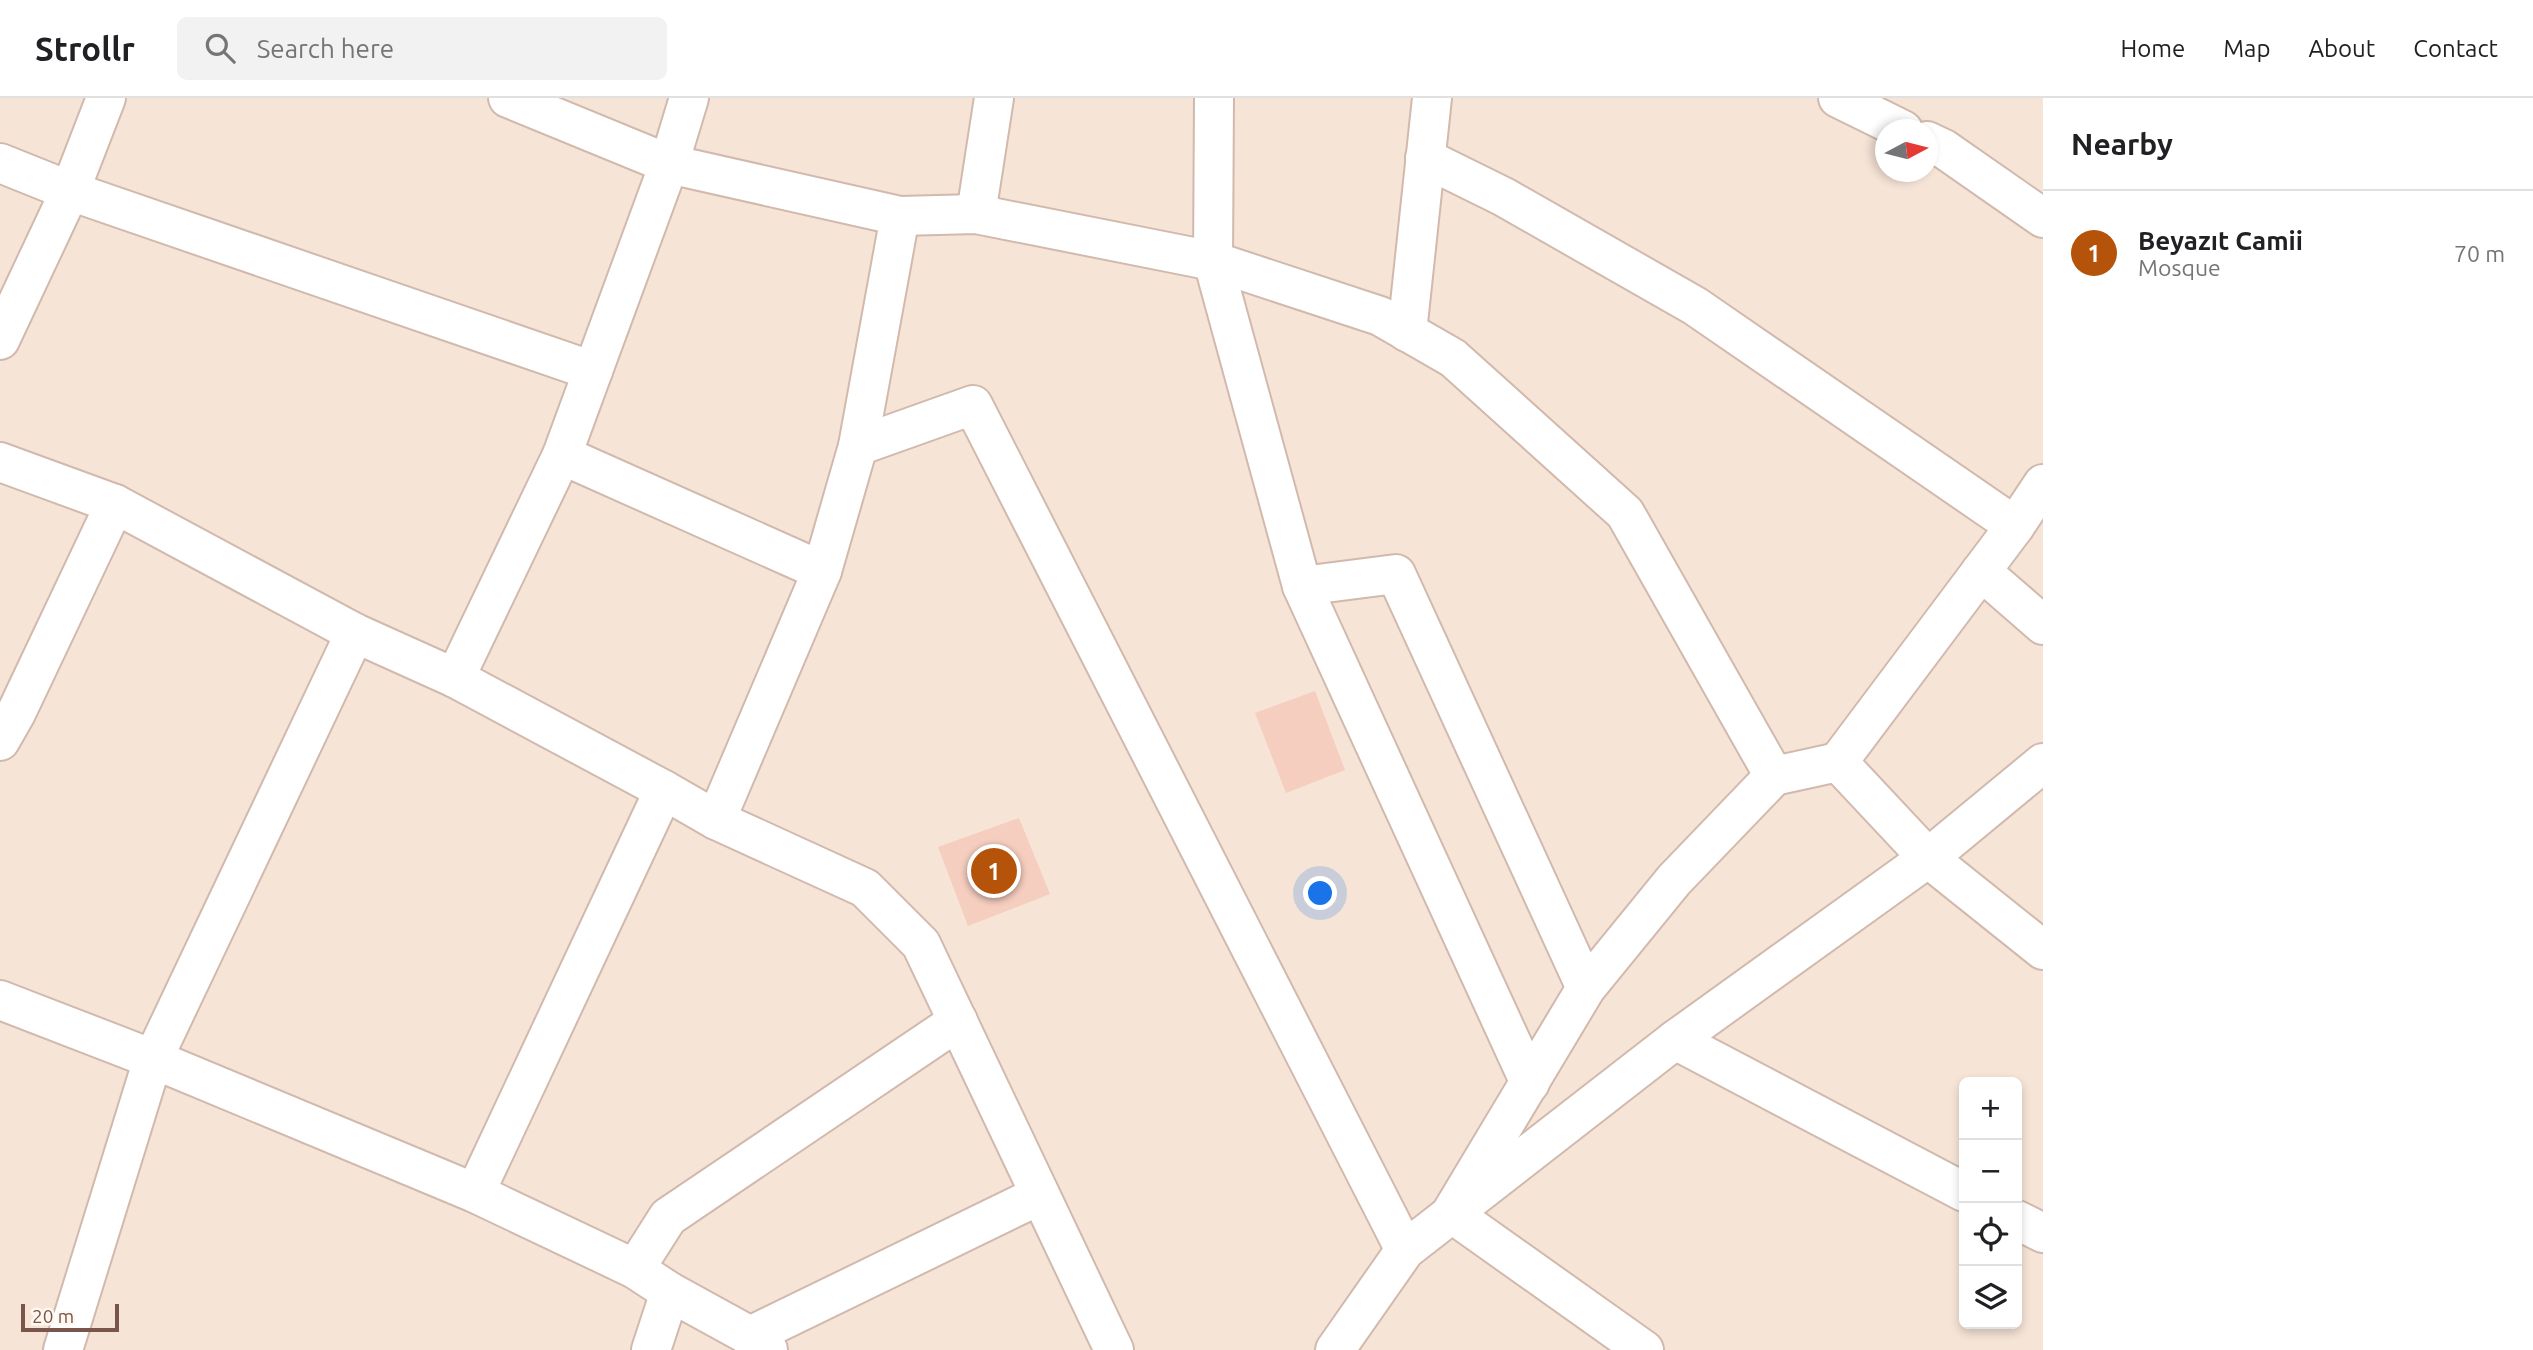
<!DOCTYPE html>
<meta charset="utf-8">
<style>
body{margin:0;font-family:Ubuntu,sans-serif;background:#f2f2f2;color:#202124}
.controls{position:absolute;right:21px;bottom:21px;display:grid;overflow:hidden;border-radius:10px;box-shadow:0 4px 10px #0003}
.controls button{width:63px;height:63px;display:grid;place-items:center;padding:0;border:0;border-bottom:2px solid #e0e0e0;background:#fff;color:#202124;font:35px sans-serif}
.compass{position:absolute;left:1875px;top:21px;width:63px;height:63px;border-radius:50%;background:#fff;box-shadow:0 4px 10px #0003;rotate:83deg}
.scale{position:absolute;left:21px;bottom:18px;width:98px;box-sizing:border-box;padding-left:7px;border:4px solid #7a564a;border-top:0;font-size:19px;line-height:24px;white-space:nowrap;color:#7a564a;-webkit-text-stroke:5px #fff8f1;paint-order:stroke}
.you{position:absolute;left:1321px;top:796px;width:24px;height:24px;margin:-18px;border:5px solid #fff;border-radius:50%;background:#1a73e8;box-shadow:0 0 0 10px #1a73e833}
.badge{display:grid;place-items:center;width:46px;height:46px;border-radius:50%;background:#b45309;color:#fff;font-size:23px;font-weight:700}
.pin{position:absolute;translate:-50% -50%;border:4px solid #fff;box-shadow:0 2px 7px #0006}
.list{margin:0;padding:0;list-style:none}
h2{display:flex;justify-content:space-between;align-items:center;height:91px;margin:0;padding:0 28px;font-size:30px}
h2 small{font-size:23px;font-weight:400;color:#757577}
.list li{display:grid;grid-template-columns:46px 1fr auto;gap:21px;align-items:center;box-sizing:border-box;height:126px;padding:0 28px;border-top:2px solid #e0e0e0}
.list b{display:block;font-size:26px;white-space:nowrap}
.list p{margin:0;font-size:23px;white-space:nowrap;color:#757577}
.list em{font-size:23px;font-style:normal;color:#757577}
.icon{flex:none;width:38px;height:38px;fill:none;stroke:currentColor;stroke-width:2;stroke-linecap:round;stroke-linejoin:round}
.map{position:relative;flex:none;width:2043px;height:1252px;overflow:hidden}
header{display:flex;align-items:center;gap:42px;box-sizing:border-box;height:98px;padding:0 35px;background:#fff;border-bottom:2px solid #e0e0e0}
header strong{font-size:33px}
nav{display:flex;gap:38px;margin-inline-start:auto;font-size:24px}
.search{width:490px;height:63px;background:#f2f2f2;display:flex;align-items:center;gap:18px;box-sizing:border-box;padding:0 24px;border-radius:10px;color:#757577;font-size:26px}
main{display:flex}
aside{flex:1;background:#fff}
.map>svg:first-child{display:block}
</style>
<header>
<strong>Strollr</strong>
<div class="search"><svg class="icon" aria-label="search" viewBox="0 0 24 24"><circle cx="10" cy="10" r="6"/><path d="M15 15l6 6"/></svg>Search here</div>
<nav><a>Home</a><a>Map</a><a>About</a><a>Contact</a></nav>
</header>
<main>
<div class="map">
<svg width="2043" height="1252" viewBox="0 0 2043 1252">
<rect width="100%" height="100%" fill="#fef3e9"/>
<path fill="#f6e4d7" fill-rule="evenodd" d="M 0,0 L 2043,0 L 2043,1252 L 0,1252 ZM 1885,32 L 1927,32 L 1927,74 L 1885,74 ZM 1964,984 L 2017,984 L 2017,1226 L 1964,1226 Z"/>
<g fill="#f5cebf">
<path d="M 1315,593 L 1345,672 L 1286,695 L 1255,615 Z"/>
<path d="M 1019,720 L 1050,796 L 968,828 L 938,749 Z"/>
</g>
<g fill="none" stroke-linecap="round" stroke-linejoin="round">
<defs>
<g id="minor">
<path d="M 508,0 L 669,66 L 900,118 L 976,116 L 1213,163 L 1380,218 L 1453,260 L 1625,415 L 1774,678 L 1838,664 L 1928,760 L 2043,852"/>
<path d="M 1214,0 L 1213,163 L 1302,488 L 1530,985"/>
<path d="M 1838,0 L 1903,32"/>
<path d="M 1927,43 L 1944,51 L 2043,120"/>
<path d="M 1425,60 L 1504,99 L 1695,208 L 2015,428"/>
<path d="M 0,65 L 70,93 L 593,273"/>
<path d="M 976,116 L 994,0"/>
<path d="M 1407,234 L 1432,0"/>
<path d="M 0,242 L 70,93 L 106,0"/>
<path d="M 858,348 L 973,307 L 1405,1152"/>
<path d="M 562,357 L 822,473"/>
<path d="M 0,364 L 115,406 L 355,535 L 455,580 L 664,692 L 716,722 L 865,790 L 921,846 L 1114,1252"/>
<path d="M 1981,473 L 2043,527"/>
<path d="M 1302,488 L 1396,476 L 1586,890"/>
<path d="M 455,580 L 562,357 L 669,66 L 689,0"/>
<path d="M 0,643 L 16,615 L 115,406"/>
<path d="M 1838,664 L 2015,428 L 2043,386"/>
<path d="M 716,722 L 822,473 L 858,348 L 900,118"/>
<path d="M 0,902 L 153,961 L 475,1095 L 635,1171 L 670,1194 L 750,1238 L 768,1252"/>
<path d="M 1675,942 L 1964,1094"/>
<path d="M 475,1095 L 664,692"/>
<path d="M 2017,1122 L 2043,1135"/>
<path d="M 635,1171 L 668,1119 L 958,923"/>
<path d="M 750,1238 L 1040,1097"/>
<path d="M 63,1252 L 153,961 L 355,535"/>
<path d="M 651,1252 L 670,1194"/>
<path d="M 1335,1252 L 1405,1152 L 1675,942 L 1928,760 L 2043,665"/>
<path d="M 1644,1252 L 1451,1115 L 1586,890 L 1674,782 L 1774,678"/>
</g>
</defs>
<use href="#minor" stroke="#d1b9ad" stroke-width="42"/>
<use href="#minor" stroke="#fff" stroke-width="38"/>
</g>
</svg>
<div class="controls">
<button>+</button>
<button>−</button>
<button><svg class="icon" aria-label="locate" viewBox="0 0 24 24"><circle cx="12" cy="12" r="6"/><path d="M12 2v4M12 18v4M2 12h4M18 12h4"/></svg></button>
<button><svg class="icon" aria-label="layers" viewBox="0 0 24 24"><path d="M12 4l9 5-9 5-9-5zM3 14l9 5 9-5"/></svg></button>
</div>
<svg class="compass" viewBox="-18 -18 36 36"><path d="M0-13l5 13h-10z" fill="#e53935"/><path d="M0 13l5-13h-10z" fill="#757577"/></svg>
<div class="scale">20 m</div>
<div class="you"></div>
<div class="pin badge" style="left:994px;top:773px">1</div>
</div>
<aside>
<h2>Nearby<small></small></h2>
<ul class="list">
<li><span class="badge">1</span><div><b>Beyazıt Camii</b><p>Mosque</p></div><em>70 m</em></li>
</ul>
</aside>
</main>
